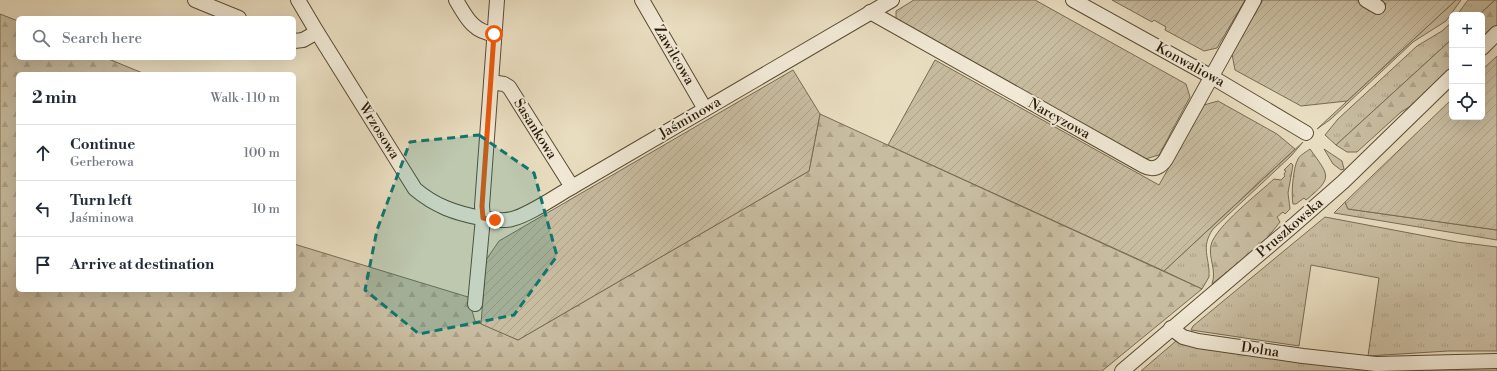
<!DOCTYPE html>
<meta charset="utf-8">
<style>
body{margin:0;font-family:"Libre Bodoni",serif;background:#f2f2f3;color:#1f2937}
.controls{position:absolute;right:12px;top:12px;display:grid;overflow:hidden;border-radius:6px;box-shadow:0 4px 16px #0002}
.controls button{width:36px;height:36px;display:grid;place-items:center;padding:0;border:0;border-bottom:1px solid #e0e1e3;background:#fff;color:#1f2937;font:20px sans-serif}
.stop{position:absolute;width:12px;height:12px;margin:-9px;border:3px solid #ea580c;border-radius:50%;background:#fff}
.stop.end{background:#ea580c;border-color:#fff;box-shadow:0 1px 4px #0008}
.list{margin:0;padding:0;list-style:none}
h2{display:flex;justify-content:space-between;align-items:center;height:52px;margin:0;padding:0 16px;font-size:17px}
h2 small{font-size:13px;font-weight:400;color:#747a83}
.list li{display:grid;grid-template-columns:26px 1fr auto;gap:12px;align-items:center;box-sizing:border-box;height:56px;padding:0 16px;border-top:1px solid #e0e1e3}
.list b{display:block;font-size:15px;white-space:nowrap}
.list p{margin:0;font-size:13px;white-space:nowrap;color:#747a83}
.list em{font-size:13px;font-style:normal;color:#747a83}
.icon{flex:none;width:22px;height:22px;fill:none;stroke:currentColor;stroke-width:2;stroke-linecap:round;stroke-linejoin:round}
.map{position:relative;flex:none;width:1497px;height:371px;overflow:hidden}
.search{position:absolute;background:#fff;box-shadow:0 4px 16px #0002;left:16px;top:16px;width:280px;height:44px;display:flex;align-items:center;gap:10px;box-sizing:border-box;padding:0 14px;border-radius:6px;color:#747a83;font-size:15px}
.panel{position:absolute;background:#fff;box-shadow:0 4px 16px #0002;left:16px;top:72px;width:280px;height:220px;border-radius:6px}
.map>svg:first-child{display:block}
</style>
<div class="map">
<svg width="1497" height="371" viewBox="0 0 1497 371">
<defs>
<pattern id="grass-tufts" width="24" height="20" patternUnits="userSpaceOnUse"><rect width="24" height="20" fill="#c8bca0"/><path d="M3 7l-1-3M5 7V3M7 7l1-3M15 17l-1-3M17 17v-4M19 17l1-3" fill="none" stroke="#aca188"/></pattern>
<pattern id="forest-firs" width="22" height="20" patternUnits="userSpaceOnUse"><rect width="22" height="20" fill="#c8bca0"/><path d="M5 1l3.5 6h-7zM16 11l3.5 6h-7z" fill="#aca188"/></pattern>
<pattern id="garden-furrows" width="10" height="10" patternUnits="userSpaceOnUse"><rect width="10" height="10" fill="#c8bca0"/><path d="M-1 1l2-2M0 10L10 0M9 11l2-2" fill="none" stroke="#aca188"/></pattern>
</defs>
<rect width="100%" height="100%" fill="#e9ddc0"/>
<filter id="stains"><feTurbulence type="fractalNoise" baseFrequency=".005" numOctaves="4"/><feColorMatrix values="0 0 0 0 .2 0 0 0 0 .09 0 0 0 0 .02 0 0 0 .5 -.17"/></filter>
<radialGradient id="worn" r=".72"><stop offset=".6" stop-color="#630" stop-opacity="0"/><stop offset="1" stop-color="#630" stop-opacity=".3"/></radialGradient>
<g fill="url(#grass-tufts)" stroke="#786b53">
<path d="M 1456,0 L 1461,0 L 1446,21 L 1413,42 L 1331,119 L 1317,129 Z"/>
<path d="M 1468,0 L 1495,0 L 1479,15 L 1457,15 Z"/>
<path d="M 1452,22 L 1452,39 L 1336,145 L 1325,135 L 1338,119 L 1417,46 L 1442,31 Z"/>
<path d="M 1303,142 L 1291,156 L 1213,229 C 1200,248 1210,257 1209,277 L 1202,289 L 1164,271 Z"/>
<path d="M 1324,149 L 1342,161 L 1344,169 L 1341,170 L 1333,164 Z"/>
<path d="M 1345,202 L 1348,209 L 1497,230 L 1497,240 L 1334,213 Z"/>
<path d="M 1325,217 L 1457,242 L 1497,247 L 1497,351 L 1448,351 L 1368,356 L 1379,278 L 1311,265 L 1299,346 L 1191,330 L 1193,326 Z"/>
<path d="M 1176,341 L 1302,359 L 1497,367 L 1497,371 L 1141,371 Z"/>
</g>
<g fill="url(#forest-firs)" stroke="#786b53">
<path d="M 1495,0 L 1497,0 L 1497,26 L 1482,41 L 1482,15 L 1479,15 Z"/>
<path d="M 0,14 L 18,21 L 18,58 L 106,58 L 145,74 L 18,74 L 18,290 L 294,290 L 294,244 L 468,297 L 475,321 L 518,340 L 809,171 L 820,114 L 1202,289 L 1102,371 L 0,371 Z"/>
<path d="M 1452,39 L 1452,69 L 1419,101 L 1401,112 L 1357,152 L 1347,152 L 1336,145 Z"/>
<path d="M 1310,149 C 1329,176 1334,177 1306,200 L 1304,198 L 1296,204 L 1293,204 C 1291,195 1293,167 1298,159 C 1300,155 1306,152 1310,149 Z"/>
<path d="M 1291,163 L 1293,165 L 1288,193 L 1290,209 L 1285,214 L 1283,212 L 1277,217 L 1280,222 L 1264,242 L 1212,284 C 1217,270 1208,258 1211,245 C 1215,227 1260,192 1274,179 L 1281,180 L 1285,176 L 1284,174 L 1286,171 L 1284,170 Z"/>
</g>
<g fill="url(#garden-furrows)" stroke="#786b53">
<path d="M 914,0 L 1035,0 L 1186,84 L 1190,97 L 1159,155 L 1145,159 L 896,21 L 896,11 Z"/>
<path d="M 1112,0 L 1245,0 L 1217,48 L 1204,51 L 1165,30 L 1166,27 L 1154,20 L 1152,22 Z"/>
<path d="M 1263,0 L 1356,0 L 1380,13 L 1386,4 L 1380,0 L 1456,0 L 1347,101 L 1301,106 L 1235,70 L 1232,54 Z"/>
<path d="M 1497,56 L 1497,230 L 1348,209 L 1345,202 L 1452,99 L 1452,117 L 1482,117 L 1482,70 Z"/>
<path d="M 935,60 L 1159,185 L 1204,105 L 1218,101 L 1277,134 L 1295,149 L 1164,271 L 888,145 Z"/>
<path d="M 793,70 L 820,114 L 809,171 L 518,340 L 481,324 L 486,260 L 499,241 Z"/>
</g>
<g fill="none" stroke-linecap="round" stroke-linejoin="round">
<defs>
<g id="minor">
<path d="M 195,0 L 239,18"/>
<path d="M 298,0 L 317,32"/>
<path d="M 456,0 C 466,17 473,32 494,34"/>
<path d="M 642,0 L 705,109"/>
<path d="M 1073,0 L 1212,77 L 1306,133"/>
<path d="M 1366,0 L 1378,7"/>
<path d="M 870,12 L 1144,166 C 1153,171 1161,167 1166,159 L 1254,0"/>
<path d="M 294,41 L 303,40 L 317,32 L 415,189 C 435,206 455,213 481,218 C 491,219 502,222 512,219 C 529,215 556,196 572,187 L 892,0"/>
<path d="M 1482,48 L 1497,33"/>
<path d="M 491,82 L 504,84 L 509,87 L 572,187"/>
<path d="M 475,304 L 483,218 L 482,206 L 497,0"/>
<path d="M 1171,328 L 1183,337 L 1198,341 L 1303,356 L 1376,364 L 1497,361"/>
<path d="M 1122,371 L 1295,224 L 1343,182 L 1452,76"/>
</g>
</defs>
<use href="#minor" stroke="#594b34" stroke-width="16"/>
<use href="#minor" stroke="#f1e9d6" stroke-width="14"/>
</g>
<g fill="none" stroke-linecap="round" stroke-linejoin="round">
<path stroke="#ea580c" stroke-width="5" d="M 494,34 L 482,206 L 483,218 L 495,220"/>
</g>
<path fill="#0f766e" fill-opacity="0.2" stroke="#0f766e" stroke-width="3" stroke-dasharray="8 5" stroke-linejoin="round" d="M 479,135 L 534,173 L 557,256 L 514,315 L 419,334 L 365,290 L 377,230 L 410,142 Z"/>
<g text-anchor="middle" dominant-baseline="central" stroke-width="4" stroke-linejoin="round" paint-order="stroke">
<g font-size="14" fill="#291a06" stroke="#f1e9d6">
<text transform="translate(674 55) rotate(60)">Zawilcowa</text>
<text transform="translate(1190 65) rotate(29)">Konwaliowa</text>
<text transform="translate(690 118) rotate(-30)">Jaśminowa</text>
<text transform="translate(1059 119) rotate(29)">Narcyzowa</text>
<text transform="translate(535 129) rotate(58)">Sasankowa</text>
<text transform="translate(379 131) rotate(58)">Wrzosowa</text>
<text transform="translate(1290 228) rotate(-41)">Pruszkowska</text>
<text transform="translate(1260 350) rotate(8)">Dolna</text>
</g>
</g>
<rect width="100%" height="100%" filter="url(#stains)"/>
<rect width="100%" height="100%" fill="url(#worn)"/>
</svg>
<div class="controls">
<button>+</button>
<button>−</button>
<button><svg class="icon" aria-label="locate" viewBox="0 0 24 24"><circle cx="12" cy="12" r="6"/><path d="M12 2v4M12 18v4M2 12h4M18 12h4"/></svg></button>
</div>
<div class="stop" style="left:494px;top:34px"></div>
<div class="stop end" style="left:495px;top:220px"></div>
<div class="search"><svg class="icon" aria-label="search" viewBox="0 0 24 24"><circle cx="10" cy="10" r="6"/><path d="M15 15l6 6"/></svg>Search here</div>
<section class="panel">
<h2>2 min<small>Walk · 110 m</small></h2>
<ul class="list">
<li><svg class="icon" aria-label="ahead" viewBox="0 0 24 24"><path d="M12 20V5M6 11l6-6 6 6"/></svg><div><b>Continue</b><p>Gerberowa</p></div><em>100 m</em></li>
<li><svg class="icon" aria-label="left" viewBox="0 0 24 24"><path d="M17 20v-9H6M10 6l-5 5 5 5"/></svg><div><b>Turn left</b><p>Jaśminowa</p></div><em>10 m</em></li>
<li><svg class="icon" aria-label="arrive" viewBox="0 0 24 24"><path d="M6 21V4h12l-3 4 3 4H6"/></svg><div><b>Arrive at destination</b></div></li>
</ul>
</section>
</div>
